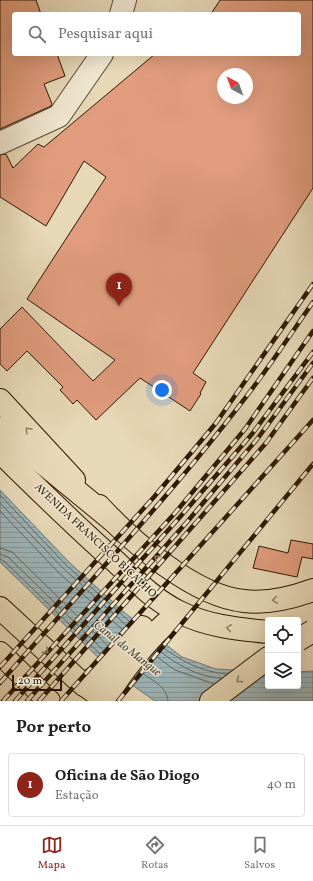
<!DOCTYPE html>
<html lang="pt">
<meta charset="utf-8">
<style>
body{margin:0;font-family:Vollkorn,serif;background:#f2f2f2;color:#202124}
.controls{position:absolute;right:12px;bottom:12px;display:grid;overflow:hidden;border-radius:4px;box-shadow:0 4px 16px #0002}
.controls button{width:36px;height:36px;display:grid;place-items:center;padding:0;border:0;border-bottom:1px solid #e0e0e0;background:#fff;color:#202124;font:20px sans-serif}
.compass{position:absolute;left:217px;top:68px;width:36px;height:36px;border-radius:50%;background:#fff;box-shadow:0 4px 16px #0002;rotate:319deg}
.scale{position:absolute;left:12px;bottom:10px;width:50px;box-sizing:border-box;padding-left:4px;border:2px solid #2c1903;border-top:0;font-size:11px;line-height:14px;white-space:nowrap;color:#2c1903;-webkit-text-stroke:3px #efe6d0;paint-order:stroke}
.you{position:absolute;left:162px;top:390px;width:14px;height:14px;margin:-10px;border:3px solid #fff;border-radius:50%;background:#1a73e8;box-shadow:0 0 0 6px #1a73e833}
.badge{display:grid;place-items:center;width:26px;height:26px;border-radius:50%;background:#8f2418;color:#fff;font-size:13px;font-weight:700}
.pin{position:absolute;translate:-50% -33px;filter:drop-shadow(0 1px 2px #0008)}
.pin::after{content:'';position:absolute;top:21px;width:14px;height:12px;background:inherit;clip-path:polygon(0 0,100% 0,50% 100%)}
.list{margin:0;padding:0;list-style:none}
h2{display:flex;justify-content:space-between;align-items:center;height:52px;margin:0;padding:0 16px;font-size:17px}
h2 small{font-size:13px;font-weight:400;color:#757577}
.list li{display:grid;grid-template-columns:26px 1fr auto;gap:12px;align-items:center;box-sizing:border-box;height:64px;margin:0 8px 8px;padding:0 8px;border:1px solid #e0e0e0;border-radius:4px}
.list b{display:block;font-size:15px;white-space:nowrap}
.list p{margin:0;font-size:13px;white-space:nowrap;color:#757577}
.list em{font-size:13px;font-style:normal;color:#757577}
.icon{flex:none;width:22px;height:22px;fill:none;stroke:currentColor;stroke-width:2;stroke-linecap:round;stroke-linejoin:round}
.map{position:relative;flex:none;width:313px;height:701px;overflow:hidden}
.search{position:absolute;background:#fff;box-shadow:0 4px 16px #0002;left:12px;right:12px;top:12px;height:44px;display:flex;align-items:center;gap:10px;box-sizing:border-box;padding:0 14px;border-radius:4px;color:#757577;font-size:15px}
.sheet{height:124px;background:#fff}
nav{display:flex;justify-content:space-around;align-items:center;box-sizing:border-box;height:56px;border-top:1px solid #e0e0e0;background:#fff;font-size:11px;color:#757577}
nav a{display:grid;justify-items:center;gap:2px}
nav .on{color:#8f2418}
.map>svg:first-child{display:block}
</style>
<div class="map">
<svg width="313" height="701" viewBox="0 0 313 701">
<defs>
<pattern id="water-rules" width="6" height="5" patternUnits="userSpaceOnUse"><rect width="6" height="5" fill="#9db6ba"/><path d="M0 2.5h6" fill="none" stroke="#879c9e"/></pattern>
</defs>
<rect width="100%" height="100%" fill="#e7d8b7"/>
<filter id="stains"><feTurbulence type="fractalNoise" baseFrequency=".005" numOctaves="4"/><feColorMatrix values="0 0 0 0 .2 0 0 0 0 .09 0 0 0 0 .02 0 0 0 .5 -.17"/></filter>
<radialGradient id="worn" r=".72"><stop offset=".6" stop-color="#630" stop-opacity="0"/><stop offset="1" stop-color="#630" stop-opacity=".3"/></radialGradient>
<path fill="url(#water-rules)" stroke="#707771" d="M 0,490 L 69,562 L 125,613 L 182,657 L 216,669 L 268,672 L 268,686 L 298,686 L 298,672 L 313,671 L 313,701 L 155,701 L 112,671 L 0,562 Z"/>
<g fill="none" stroke-linecap="round" stroke-linejoin="round">
<g stroke="#64685e" stroke-width="1">
<path d="M 0,495 L 66,565 L 130,622"/>
<path d="M 0,503 L 63,568 L 127,626"/>
<path d="M 0,511 L 59,573 L 123,630"/>
<path d="M 0,548 L 12,552 L 109,647"/>
<path d="M 0,554 L 8,557 L 105,652"/>
<path d="M 0,559 L 4,561 L 101,655"/>
<path d="M 161,646 C 181,661 201,672 227,674"/>
<path d="M 157,649 C 176,664 197,677 221,678"/>
<path d="M 153,654 L 175,670 L 214,684"/>
<path d="M 139,671 C 150,679 167,686 168,701"/>
</g>
</g>
<g fill="#e09c7d" stroke="#2c1903" fill-rule="evenodd">
<path d="M 0,0 L 36,0 L 41,14 L 14,14 L 14,54 L 57,54 L 65,76 L 44,84 L 52,104 L 51,106 L 0,129 Z"/>
<path d="M 220,0 L 313,0 L 313,188 L 193,373 L 206,382 L 200,393 L 201,394 L 190,411 L 140,378 L 96,420 L 77,400 L 73,404 L 60,390 L 63,387 L 27,351 L 7,371 L 0,364 L 0,329 L 22,307 L 93,381 L 115,360 L 27,299 L 106,177 L 84,161 L 46,226 L 0,197 L 0,155 L 6,154 L 13,168 L 38,144 L 44,147 L 155,54 L 299,54 L 299,14 L 211,14 ZM 223,74 L 247,74 L 247,98 L 223,98 Z"/>
<path d="M 291,540 L 313,544 L 313,559 L 302,557 L 297,577 L 253,568 L 259,546 L 288,553 Z"/>
</g>
<g fill="none" stroke-linecap="round" stroke-linejoin="round">
<defs>
<g id="minor">
<path d="M 121,14 L 125,0"/>
<path d="M 0,143 L 59,116 L 102,54"/>
</g>
<g id="major">
<path d="M 0,400 L 74,480"/>
<path d="M 99,506 C 132,542 194,596 244,601 C 268,604 291,598 313,590"/>
<path d="M 0,608 L 79,681 L 107,701"/>
<path d="M 211,701 L 268,658"/>
</g>
<g id="highway">
<path d="M 0,428 L 112,520"/>
<path d="M 0,452 C 38,489 75,526 115,561 C 135,580 154,600 179,612 C 207,626 237,629 268,632"/>
<path d="M 0,653 L 49,701"/>
<path d="M 84,685 C 107,671 124,647 142,627"/>
<path d="M 106,700 C 115,678 159,624 180,613"/>
</g>
</defs>
<use href="#minor" stroke="#5b4930" stroke-width="24"/>
<use href="#major" stroke="#2c1903" stroke-width="24"/>
<use href="#highway" stroke="#2c1903" stroke-width="24"/>
<use href="#minor" stroke="#efe6d0" stroke-width="22"/>
<use href="#major" stroke="#e7d8b7" stroke-width="22"/>
<use href="#highway" stroke="#e7d8b7" stroke-width="22"/>
<defs>
<g id="rail">
<path d="M 0,667 L 154,497 L 216,423 L 313,284"/>
<path d="M 0,683 C 87,584 179,487 258,381 C 277,355 295,328 313,302"/>
<path d="M 3,701 L 175,513 L 245,429 L 313,331"/>
<path d="M 15,701 L 180,517 L 252,434 L 313,352"/>
<path d="M 27,701 L 187,522 L 258,438 L 313,363"/>
<path d="M 39,701 L 266,443 L 313,378"/>
<path d="M 61,701 L 313,420"/>
<path d="M 118,701 L 313,464"/>
</g>
</defs>
<use href="#rail" stroke="#2c1903" stroke-width="4.5"/>
<use href="#rail" stroke="#efe6d0" stroke-width="3" stroke-dasharray="9" stroke-linecap="butt"/>
<defs>
<path id="major-bridge" d="M 298,640 L 313,631"/>
</defs>
<use href="#major-bridge" stroke="#2c1903" stroke-width="24" stroke-linecap="butt"/>
<use href="#major-bridge" stroke="#e7d8b7" stroke-width="22"/>
</g>
<defs><path id="oneway-chevron" d="M-2-3.5L2.5 0L-2 3.5" fill="none" stroke-width="1.6" stroke-linecap="round" stroke-linejoin="round"/></defs>
<g stroke="#938266">
<use href="#oneway-chevron" transform="translate(28 430) rotate(-133)"/>
<use href="#oneway-chevron" transform="translate(157 558) rotate(-143)"/>
<use href="#oneway-chevron" transform="translate(275 600) rotate(172)"/>
<use href="#oneway-chevron" transform="translate(229 628) rotate(-172)"/>
<use href="#oneway-chevron" transform="translate(46 651) rotate(42)"/>
<use href="#oneway-chevron" transform="translate(239 680) rotate(143)"/>
</g>
<g text-anchor="middle" dominant-baseline="central" stroke-width="3" stroke-linejoin="round" paint-order="stroke">
<g font-size="11" fill="#2c1903" stroke="#efe6d0">
<text transform="translate(95 541) rotate(43)">AVENIDA FRANCISCO BICALHO</text>
</g>
<g font-size="12" font-style="italic" fill="#4e483a" stroke="#efe6d0">
<text transform="translate(127 649) rotate(38)">Canal do Mangue</text>
</g>
</g>
<rect width="100%" height="100%" filter="url(#stains)"/>
<rect width="100%" height="100%" fill="url(#worn)"/>
</svg>
<div class="controls">
<button><svg class="icon" aria-label="locate" viewBox="0 0 24 24"><circle cx="12" cy="12" r="6"/><path d="M12 2v4M12 18v4M2 12h4M18 12h4"/></svg></button>
<button><svg class="icon" aria-label="layers" viewBox="0 0 24 24"><path d="M12 4l9 5-9 5-9-5zM3 14l9 5 9-5"/></svg></button>
</div>
<svg class="compass" viewBox="-18 -18 36 36"><path d="M0-13l5 13h-10z" fill="#e53935"/><path d="M0 13l5-13h-10z" fill="#757577"/></svg>
<div class="scale">20 m</div>
<div class="you"></div>
<div class="pin badge" style="left:119px;top:306px">1</div>
<div class="search"><svg class="icon" aria-label="search" viewBox="0 0 24 24"><circle cx="10" cy="10" r="6"/><path d="M15 15l6 6"/></svg>Pesquisar aqui</div>
</div>
<section class="sheet">
<h2>Por perto<small></small></h2>
<ul class="list">
<li><span class="badge">1</span><div><b>Oficina de São Diogo</b><p>Estação</p></div><em>40 m</em></li>
</ul>
</section>
<nav>
<a class="on"><svg class="icon" aria-label="map" viewBox="0 0 24 24"><path d="M3 6l6-2 6 2 6-2v14l-6 2-6-2-6 2zM9 4v14M15 6v14"/></svg>Mapa</a>
<a><svg class="icon" aria-label="directions" viewBox="0 0 24 24"><path d="M12 3l9 9-9 9-9-9zM9 14v-3h6M13 9l2 2-2 2"/></svg>Rotas</a>
<a><svg class="icon" aria-label="saved" viewBox="0 0 24 24"><path d="M7 4h10v16l-5-4-5 4z"/></svg>Salvos</a>
</nav>
